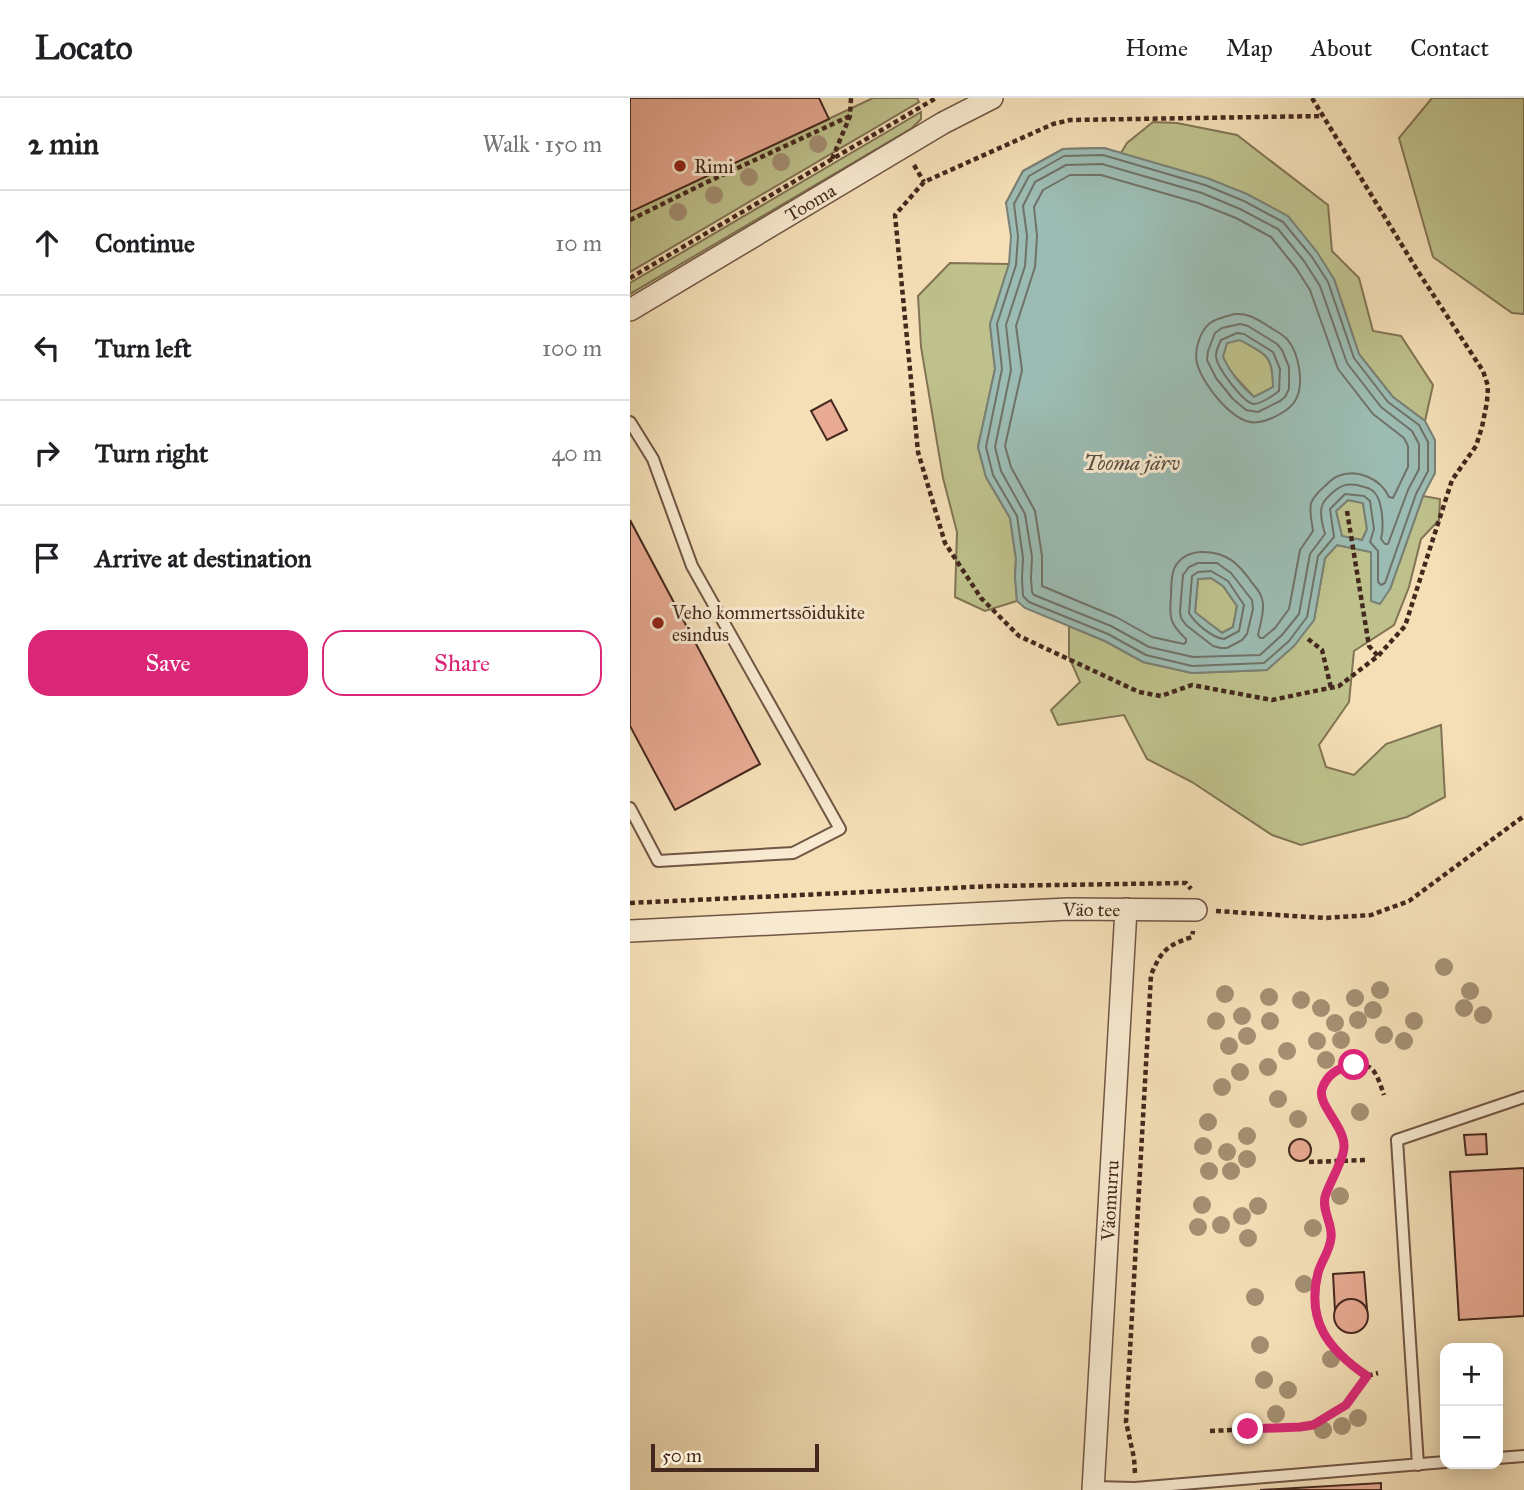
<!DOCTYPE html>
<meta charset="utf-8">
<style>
body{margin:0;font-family:"IM FELL Great Primer",serif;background:#f2f2f2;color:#202124}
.controls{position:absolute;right:21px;bottom:21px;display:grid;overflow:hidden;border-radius:14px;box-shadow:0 4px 18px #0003}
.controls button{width:63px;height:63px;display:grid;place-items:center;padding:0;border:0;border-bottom:2px solid #e0e0e0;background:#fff;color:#202124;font:35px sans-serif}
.scale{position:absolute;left:21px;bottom:18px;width:168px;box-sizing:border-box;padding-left:7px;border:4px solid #45281d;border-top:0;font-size:19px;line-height:24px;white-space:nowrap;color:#45281d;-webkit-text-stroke:5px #f8ead0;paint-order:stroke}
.stop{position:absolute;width:21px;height:21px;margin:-16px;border:5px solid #db2777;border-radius:50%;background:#fff}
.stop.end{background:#db2777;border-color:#fff;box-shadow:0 2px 7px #0008}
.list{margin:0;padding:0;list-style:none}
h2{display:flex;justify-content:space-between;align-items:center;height:91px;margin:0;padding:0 28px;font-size:30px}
h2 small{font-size:23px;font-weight:400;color:#757577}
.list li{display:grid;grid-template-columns:46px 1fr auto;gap:21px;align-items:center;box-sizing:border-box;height:105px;padding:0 28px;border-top:2px solid #e0e0e0}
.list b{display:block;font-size:26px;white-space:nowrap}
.list em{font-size:23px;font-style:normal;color:#757577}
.actions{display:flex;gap:14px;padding:21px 28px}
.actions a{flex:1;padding:16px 0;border:2px solid #db2777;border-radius:21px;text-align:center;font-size:24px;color:#db2777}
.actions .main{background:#db2777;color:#fff}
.icon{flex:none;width:38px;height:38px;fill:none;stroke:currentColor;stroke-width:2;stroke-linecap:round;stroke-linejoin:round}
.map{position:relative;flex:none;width:894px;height:1392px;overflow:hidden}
header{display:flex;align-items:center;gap:42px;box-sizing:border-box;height:98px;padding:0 35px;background:#fff;border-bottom:2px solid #e0e0e0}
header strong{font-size:33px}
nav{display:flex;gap:38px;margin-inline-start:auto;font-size:24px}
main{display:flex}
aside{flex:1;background:#fff}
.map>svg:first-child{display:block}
</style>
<header>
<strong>Locato</strong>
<nav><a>Home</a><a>Map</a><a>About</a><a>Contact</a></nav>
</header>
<main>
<aside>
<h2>2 min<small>Walk · 150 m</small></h2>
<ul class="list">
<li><svg class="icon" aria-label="ahead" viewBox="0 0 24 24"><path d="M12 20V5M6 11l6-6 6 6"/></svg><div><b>Continue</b></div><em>10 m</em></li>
<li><svg class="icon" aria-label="left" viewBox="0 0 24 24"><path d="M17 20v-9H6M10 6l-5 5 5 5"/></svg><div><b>Turn left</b></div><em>100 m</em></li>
<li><svg class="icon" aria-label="right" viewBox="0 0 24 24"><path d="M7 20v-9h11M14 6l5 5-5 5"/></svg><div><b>Turn right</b></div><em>40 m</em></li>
<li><svg class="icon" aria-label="arrive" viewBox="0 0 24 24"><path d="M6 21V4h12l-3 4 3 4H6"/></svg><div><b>Arrive at destination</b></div></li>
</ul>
<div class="actions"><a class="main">Save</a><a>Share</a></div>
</aside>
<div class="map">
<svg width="894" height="1392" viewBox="0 0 894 1392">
<rect width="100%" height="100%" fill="#f4dfb7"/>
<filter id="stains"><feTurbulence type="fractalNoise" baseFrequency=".00286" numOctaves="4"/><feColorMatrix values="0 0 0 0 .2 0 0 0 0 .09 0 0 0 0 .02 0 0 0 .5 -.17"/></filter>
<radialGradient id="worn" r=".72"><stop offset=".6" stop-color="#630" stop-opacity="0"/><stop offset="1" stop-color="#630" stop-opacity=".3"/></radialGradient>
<g fill="#bec18c" stroke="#827454" stroke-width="2">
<path d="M 243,0 L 287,0 L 289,4 L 0,174 L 0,114 Z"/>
<path d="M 802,0 L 894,0 L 894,216 L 882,215 L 803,159 L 769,40 Z"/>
<path d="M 291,14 L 291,21 L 282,30 L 0,196 L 0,185 Z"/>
<path d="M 523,24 L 547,25 L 607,37 L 698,107 L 702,153 L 729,180 L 743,233 L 771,238 L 803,287 L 795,323 L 763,299 L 729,256 L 704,181 L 376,105 L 393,73 L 433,51 L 474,50 L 491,55 L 497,45 Z"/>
<path d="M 320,165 L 379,166 L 360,226 L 365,271 L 348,349 L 356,379 L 380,420 L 386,461 L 385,474 L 387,503 L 355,513 L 325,499 L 327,434 L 313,380 L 291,249 L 288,198 Z"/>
<path d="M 610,241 C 636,258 643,256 643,289 L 624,299 L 598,271 L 592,259 L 597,245 Z"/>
<path d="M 793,398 L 810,401 L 809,422 L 791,441 L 779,489 L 764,527 L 724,553 L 719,604 L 689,647 L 696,669 L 724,677 L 756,646 L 811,627 L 815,699 L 777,719 L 671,747 L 642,737 L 562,684 L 517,661 L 494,617 L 428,627 L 421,612 L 450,584 L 439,559 L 439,528 L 475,543 L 513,564 L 562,575 L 637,572 L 684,522 L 695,460 L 707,447 L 741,454 L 741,502 L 760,491 Z"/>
<path d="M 718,402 L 733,405 L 737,431 L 732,442 L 712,439 L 706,413 Z"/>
<path d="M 581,480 L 593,488 L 607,508 L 603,529 L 592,535 L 565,515 L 568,481 Z"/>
</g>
<path fill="#9cbcb3" stroke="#798177" stroke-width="2" fill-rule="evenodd" d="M 474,50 L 577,80 L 617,96 L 658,118 L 687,154 L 704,181 L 729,256 L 763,299 L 795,323 L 805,342 L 805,375 L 793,398 L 760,491 L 750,506 L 741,503 L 741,454 L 707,447 L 695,460 L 684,522 L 664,548 L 637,572 L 562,575 L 513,564 L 475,543 L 395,510 L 387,503 L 385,480 L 386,461 L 380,420 L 356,379 L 348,349 L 365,271 L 360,226 L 379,166 L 381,138 L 376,105 L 393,73 L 433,51 ZM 610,242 C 636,257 643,256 643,289 L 624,299 C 611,288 600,274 593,259 L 597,245 ZM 718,402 L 733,405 L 737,431 L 732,442 L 712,438 L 706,413 ZM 581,480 L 593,488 L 607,508 L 603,529 L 592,535 L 565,514 L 568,481 Z"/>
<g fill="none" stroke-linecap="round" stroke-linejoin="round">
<g stroke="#707268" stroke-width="2">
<path d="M 473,57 L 575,87 L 614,103 L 653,124 L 682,159 L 698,184 L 724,260 L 758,304 L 789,327 L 798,344 L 798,373 L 786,396 L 755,485 L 751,487 L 748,484 L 748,453 L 740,444 L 744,431 L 740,403 L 734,398 L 715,396 L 700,411 L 704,439 L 688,458 L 677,519 L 659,543 L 634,565 L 562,568 L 516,557 L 478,536 L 399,504 L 393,498 L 392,480 L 393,460 L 387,418 L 363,377 L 356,349 L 372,271 L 367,226 L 386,167 L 388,138 L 384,106 L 399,78 L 434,58 Z"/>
<path d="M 472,66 L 572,95 L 610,111 L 648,131 L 674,163 L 690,188 L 717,265 L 751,309 L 782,333 L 789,346 L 789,371 L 778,392 L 758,446 L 755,446 L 751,441 C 754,430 753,401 743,393 C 739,389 733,389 727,387 C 716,385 710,388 702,395 C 698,399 693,403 692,408 C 689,417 693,428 695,436 L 680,456 L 669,516 L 652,537 L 630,557 L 563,559 L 519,549 L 481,528 L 404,497 L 402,494 L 401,480 L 402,459 L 395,416 L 371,373 L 365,349 L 381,272 L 376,227 L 395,168 L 397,138 L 393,108 L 405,84 L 436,67 Z"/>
<path d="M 440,77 L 471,77 L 568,105 L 606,120 L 641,139 L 666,170 L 680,192 L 708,271 L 743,316 L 774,340 L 778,348 L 778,369 L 763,400 L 759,399 C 751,381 727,370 708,378 C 703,380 699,384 695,388 C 689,393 684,398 681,405 C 679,415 682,424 683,433 L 670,452 L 659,511 L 645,530 L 633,540 L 630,540 L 628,537 C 630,527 634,515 633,505 C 632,497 628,492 623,486 C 609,466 597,453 570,454 C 559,455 549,460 544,471 C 541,479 541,490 541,498 C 539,520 540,526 556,541 L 556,544 L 554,546 L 522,539 L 486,519 L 412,488 L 412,458 L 405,413 L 381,369 L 375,348 L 392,272 L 386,228 L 405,169 L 407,138 L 404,109 L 413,92 Z"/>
<path d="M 605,216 C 617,215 625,220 635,226 C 642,231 651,235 657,241 C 669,255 675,287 665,303 C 659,313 641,322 629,324 C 605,329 572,286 567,265 C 564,252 570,233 580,225 C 587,220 597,218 605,216 Z"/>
<path d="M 610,226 L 618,228 L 647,246 L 652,252 L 659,269 L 659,291 L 655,299 L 650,303 L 628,314 L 616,312 L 603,301 L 586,280 L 577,262 L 578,253 L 585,235 L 592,230 Z"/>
<path d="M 607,235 L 614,236 L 643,254 L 650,271 L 649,293 C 644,297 631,306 624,306 C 613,305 586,268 586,258 C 586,253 589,246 591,242 Z"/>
<path d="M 568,465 L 587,465 L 601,475 L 622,502 L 623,511 L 617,536 L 612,542 L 597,550 L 591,550 L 583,548 L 556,527 L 551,520 L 550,513 L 553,477 L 559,469 Z"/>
<path d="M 581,473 L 598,483 L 614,507 L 609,533 L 594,541 C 582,540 565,525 559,515 L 562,478 L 568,474 Z"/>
</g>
</g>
<g fill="#e8aa93" stroke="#45281d" stroke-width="2">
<path d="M 0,0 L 189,0 L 199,21 L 0,114 Z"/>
<path d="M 201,302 L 217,332 L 197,342 L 181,313 Z"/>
<path d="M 0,422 L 130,666 L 45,712 L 0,628 Z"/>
<path d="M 856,1036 L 857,1056 L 836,1057 L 834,1037 Z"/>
<circle cx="670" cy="1052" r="11"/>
<path d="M 894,1070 L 894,1218 L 829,1222 L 820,1074 Z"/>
<path d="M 734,1174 L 737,1211 L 731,1204 L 719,1201 L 712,1204 L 705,1213 L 703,1176 Z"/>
<circle cx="721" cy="1218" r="17"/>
<path d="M 751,1385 L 751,1392 L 630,1392 Z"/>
</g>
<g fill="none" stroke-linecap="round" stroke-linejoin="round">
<defs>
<g id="service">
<path d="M 0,324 L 23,361 L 62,468 L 210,731 L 163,755 L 28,763 L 0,710"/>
<path d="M 868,1360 L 894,1358"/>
<path d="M 788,1367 L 767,1042 L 894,999"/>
<path d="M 463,1389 L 505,1390 L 815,1364"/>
</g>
<g id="minor">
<path id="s1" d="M 0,212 L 313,25 L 362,0"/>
<path id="s2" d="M 0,833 L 438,811 L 566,812"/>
<path id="s3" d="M 463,1392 L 496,811"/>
</g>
</defs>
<use href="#service" stroke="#715644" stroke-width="14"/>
<use href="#minor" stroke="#715644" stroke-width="24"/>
<g stroke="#45281d" stroke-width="4.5" stroke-dasharray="5 3.5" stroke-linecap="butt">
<path d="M 682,0 L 789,175 L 853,273 L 858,288 L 857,304 L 852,329 L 846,348 L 822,382 L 775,528 L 748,558 L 709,588 L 642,602 L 562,587 L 531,598 L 509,594 L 389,538 L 351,500 L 315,445 L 288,354 L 265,117 L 294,84 L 423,26 L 440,22 L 693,18"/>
<path d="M 202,61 L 220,18 L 221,0"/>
<path d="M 284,67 L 294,84"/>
<path d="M 0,122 L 73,86 L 220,18"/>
<path d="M 0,180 L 306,0"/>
<path d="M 717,413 L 739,548 L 748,558"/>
<path d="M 678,541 L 692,552 L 701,590"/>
<path d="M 0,805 L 363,788 L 556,785 L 561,791"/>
<path d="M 586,813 L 695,820 L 741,817 L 779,803 L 894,718"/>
<path d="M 679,1064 L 736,1062"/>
<path d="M 737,1278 C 699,1252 677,1224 688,1176 C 691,1164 699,1153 701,1141 C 703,1127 692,1114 695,1099 C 699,1084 714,1063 715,1050 C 716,1028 688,1008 692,992 C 697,975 712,966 729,968 C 732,968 736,967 739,969 C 747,973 751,989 754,997"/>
<path d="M 580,1333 L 670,1329 L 683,1327 L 716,1307 L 737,1278 L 748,1275"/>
<path d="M 505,1375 L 504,1360 L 496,1324 L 521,877 C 531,853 537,847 562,839 L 563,833"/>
</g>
<use href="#service" stroke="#f8ead0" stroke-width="10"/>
<use href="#minor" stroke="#f8ead0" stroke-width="21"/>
</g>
<g fill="#a48f72">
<circle cx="188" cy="46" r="9"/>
<circle cx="151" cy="64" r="9"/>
<circle cx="119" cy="79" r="9"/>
<circle cx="84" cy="97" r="9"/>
<circle cx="48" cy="114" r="9"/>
<circle cx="814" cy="869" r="9"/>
<circle cx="750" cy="892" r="9"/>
<circle cx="840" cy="893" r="9"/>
<circle cx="595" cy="896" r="9"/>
<circle cx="639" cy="899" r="9"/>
<circle cx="725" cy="900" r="9"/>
<circle cx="671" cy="902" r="9"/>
<circle cx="691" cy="910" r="9"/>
<circle cx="834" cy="910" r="9"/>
<circle cx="743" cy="912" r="9"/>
<circle cx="853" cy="917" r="9"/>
<circle cx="612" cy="918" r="9"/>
<circle cx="728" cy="922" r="9"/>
<circle cx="586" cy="923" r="9"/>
<circle cx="640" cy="923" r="9"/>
<circle cx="784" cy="923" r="9"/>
<circle cx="705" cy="925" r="9"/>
<circle cx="754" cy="937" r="9"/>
<circle cx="617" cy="938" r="9"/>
<circle cx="711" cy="942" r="9"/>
<circle cx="687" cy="943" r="9"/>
<circle cx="774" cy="943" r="9"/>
<circle cx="599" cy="948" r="9"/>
<circle cx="657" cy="953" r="9"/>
<circle cx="696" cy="962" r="9"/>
<circle cx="638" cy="969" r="9"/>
<circle cx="610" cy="974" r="9"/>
<circle cx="592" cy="989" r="9"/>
<circle cx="648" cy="1001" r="9"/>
<circle cx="730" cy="1014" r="9"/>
<circle cx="668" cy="1021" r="9"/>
<circle cx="578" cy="1024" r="9"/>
<circle cx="617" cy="1038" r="9"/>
<circle cx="573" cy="1048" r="9"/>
<circle cx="597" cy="1054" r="9"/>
<circle cx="617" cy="1061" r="9"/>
<circle cx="579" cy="1073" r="9"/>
<circle cx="601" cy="1073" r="9"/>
<circle cx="710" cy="1098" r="9"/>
<circle cx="572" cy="1107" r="9"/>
<circle cx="628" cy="1108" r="9"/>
<circle cx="612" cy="1118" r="9"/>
<circle cx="591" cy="1127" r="9"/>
<circle cx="568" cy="1129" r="9"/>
<circle cx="683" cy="1130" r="9"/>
<circle cx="618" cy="1140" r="9"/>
<circle cx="674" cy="1186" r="9"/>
<circle cx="625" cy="1199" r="9"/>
<circle cx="630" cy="1247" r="9"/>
<circle cx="701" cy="1261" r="9"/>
<circle cx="634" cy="1282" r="9"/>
<circle cx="658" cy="1292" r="9"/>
<circle cx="646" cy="1316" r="9"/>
<circle cx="728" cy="1320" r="9"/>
<circle cx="712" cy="1328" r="9"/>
<circle cx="693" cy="1332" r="9"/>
</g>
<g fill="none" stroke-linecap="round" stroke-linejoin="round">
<path stroke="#db2777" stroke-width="9" d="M 618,1331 L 670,1329 L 683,1327 L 716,1307 L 737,1278 C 699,1252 676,1224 688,1175 C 691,1163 700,1153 701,1140 C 703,1126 692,1114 695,1099 C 699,1085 714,1062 714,1049 C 715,1028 687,1007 692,991 C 697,976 710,969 724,967"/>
</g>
<g fill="#8f2418" stroke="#f8ead0" stroke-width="2.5">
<circle cx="50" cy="68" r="7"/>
<circle cx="28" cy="525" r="7"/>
</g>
<g text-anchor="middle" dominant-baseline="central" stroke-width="6" stroke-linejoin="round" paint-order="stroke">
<g font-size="19" fill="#45281d" stroke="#f8ead0" text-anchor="start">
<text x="64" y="68">Rimi</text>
<text x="42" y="514">Veho kommertssõidukite<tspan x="42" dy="22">esindus</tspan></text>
</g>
<g font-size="19" fill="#45281d" stroke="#f8ead0">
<text stroke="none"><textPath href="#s1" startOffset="210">Tooma</textPath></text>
<text stroke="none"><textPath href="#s2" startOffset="462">Väo tee</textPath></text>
<text stroke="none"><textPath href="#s3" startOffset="290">Väomurru</textPath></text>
</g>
<g font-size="21" font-style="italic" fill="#5b4d42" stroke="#f8ead0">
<text x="502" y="365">Tooma järv</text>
</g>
</g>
<rect width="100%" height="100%" filter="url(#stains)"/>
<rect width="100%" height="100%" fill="url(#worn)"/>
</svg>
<div class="controls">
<button>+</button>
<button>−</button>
</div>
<div class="scale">50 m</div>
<div class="stop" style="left:724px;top:967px"></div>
<div class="stop end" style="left:618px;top:1331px"></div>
</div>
</main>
